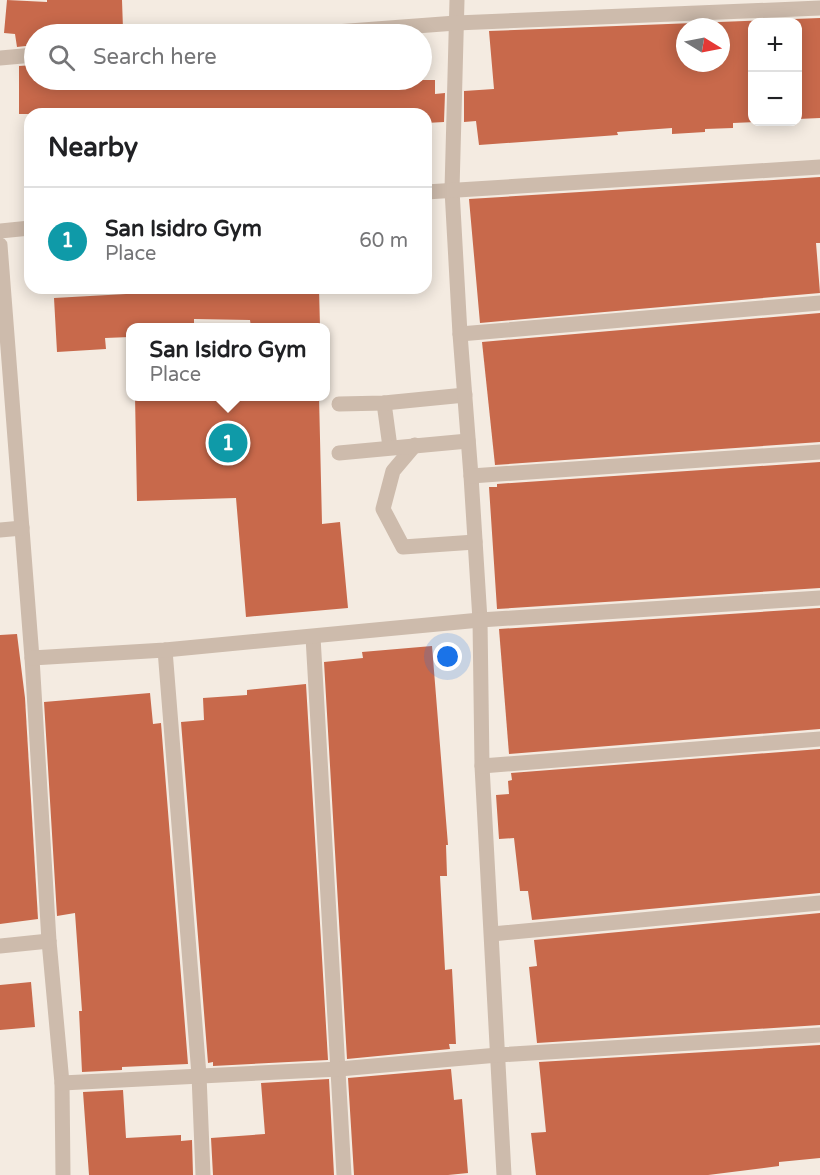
<!DOCTYPE html>
<meta charset="utf-8">
<style>
body{margin:0;font-family:"Varela Round",sans-serif;background:#f2f2f2;color:#202124}
.controls{position:absolute;right:18px;top:18px;display:grid;overflow:hidden;border-radius:12px;box-shadow:0 3px 15px #0003}
.controls button{width:54px;height:54px;display:grid;place-items:center;padding:0;border:0;border-bottom:2px solid #e0e0e0;background:#fff;color:#202124;font:30px sans-serif}
.compass{position:absolute;left:676px;top:18px;width:54px;height:54px;border-radius:50%;background:#fff;box-shadow:0 3px 15px #0003;rotate:100deg}
.you{position:absolute;left:448px;top:657px;width:21px;height:21px;margin:-15px;border:4px solid #fff;border-radius:50%;background:#1a73e8;box-shadow:0 0 0 9px #1a73e833}
.badge{display:grid;place-items:center;width:39px;height:39px;border-radius:50%;background:#1f5a5e;color:#fff;font-size:20px;font-weight:700}
.pin{position:absolute;translate:-50% -50%;border:3px solid #fff;box-shadow:0 2px 6px #0006}
.popup{position:absolute;left:126px;top:323px;width:204px;height:78px;box-sizing:border-box;display:grid;place-content:center;border-radius:12px;background:#fff;filter:drop-shadow(0 2px 4px #0005);font-size:20px;white-space:nowrap;color:#757577}
.popup b{font-size:22px;color:#202124}
.popup::after{content:'';position:absolute;left:50%;top:100%;margin-left:-12px;border:12px solid transparent;border-top-color:#fff}
.list{margin:0;padding:0;list-style:none}
h2{display:flex;justify-content:space-between;align-items:center;height:78px;margin:0;padding:0 24px;font-size:26px}
h2 small{font-size:20px;font-weight:400;color:#757577}
.list li{display:grid;grid-template-columns:39px 1fr auto;gap:18px;align-items:center;box-sizing:border-box;height:108px;padding:0 24px;border-top:2px solid #e0e0e0}
.list b{display:block;font-size:22px;white-space:nowrap}
.list p{margin:0;font-size:20px;white-space:nowrap;color:#757577}
.list em{font-size:20px;font-style:normal;color:#757577}
.icon{flex:none;width:33px;height:33px;fill:none;stroke:currentColor;stroke-width:2;stroke-linecap:round;stroke-linejoin:round}
.map{position:relative;flex:none;width:820px;height:1175px;overflow:hidden}
.search{position:absolute;background:#fff;box-shadow:0 3px 15px #0003;left:24px;top:24px;width:408px;height:66px;display:flex;align-items:center;gap:15px;box-sizing:border-box;padding:0 21px;border-radius:33px;color:#757577;font-size:22px}
.panel{position:absolute;background:#fff;box-shadow:0 3px 15px #0003;left:24px;top:108px;width:408px;height:186px;border-radius:18px}
.map>svg:first-child{display:block}
</style>
<div class="map">
<svg width="820" height="1175" viewBox="0 0 820 1175">
<rect width="100%" height="100%" fill="#f4ebe1"/>
<g fill="#c8694b" fill-rule="evenodd">
<path d="M 7,0 L 47,2 L 47,0 L 122,0 L 123,29 L 85,31 L 86,33 L 62,34 L 34,34 L 34,45 L 17,47 L 15,34 L 4,33 Z"/>
<path d="M 820,18 L 820,118 L 798,119 L 798,22 L 753,22 L 753,122 L 756,122 L 733,123 L 733,128 L 705,129 L 705,132 L 672,134 L 672,128 L 617,132 L 618,135 L 479,145 L 476,121 L 464,122 L 464,91 L 494,89 L 489,31 ZM 685,27 L 721,27 L 721,63 L 685,63 Z"/>
<path d="M 34,65 L 34,80 L 67,80 L 69,90 L 138,89 L 138,80 L 435,80 L 435,94 L 445,93 L 444,122 L 426,123 L 426,114 L 19,114 L 19,66 Z"/>
<path d="M 820,177 L 820,243 L 816,243 L 820,293 L 480,323 L 469,199 Z"/>
<path d="M 249,288 L 319,288 L 320,327 L 251,327 L 250,320 L 194,319 L 194,327 L 130,327 L 130,337 L 105,338 L 106,349 L 57,352 L 54,298 L 126,294 L 204,294 L 204,289 Z"/>
<path d="M 820,313 L 820,442 L 495,465 L 482,342 Z"/>
<path d="M 135,396 L 319,396 L 322,524 L 340,522 L 348,608 L 246,617 L 236,498 L 137,501 Z"/>
<path d="M 820,462 L 820,588 L 497,609 L 489,487 L 497,487 L 497,484 Z"/>
<path d="M 820,608 L 820,729 L 509,754 L 499,629 Z"/>
<path d="M 17,634 L 25,698 L 38,919 L 0,924 L 0,635 Z"/>
<path d="M 432,646 L 448,845 L 446,845 L 447,876 L 440,876 L 445,970 L 452,969 L 456,1044 L 449,1044 L 450,1049 L 347,1059 L 324,662 L 363,658 L 362,652 Z"/>
<path d="M 306,684 L 328,1060 L 213,1066 L 213,1062 L 208,1063 L 181,722 L 204,720 L 203,698 L 247,695 L 247,690 Z"/>
<path d="M 150,693 L 153,724 L 161,723 L 188,1064 L 122,1067 L 122,1070 L 82,1072 L 79,1011 L 82,1011 L 75,913 L 57,916 L 44,702 Z"/>
<path d="M 820,749 L 820,893 L 532,920 L 528,891 L 520,891 L 514,838 L 499,839 L 496,795 L 509,794 L 508,781 L 512,780 L 511,773 Z"/>
<path d="M 820,913 L 820,1025 L 537,1043 L 529,967 L 537,966 L 534,940 Z"/>
<path d="M 31,982 L 35,1027 L 0,1030 L 0,985 Z"/>
<path d="M 820,1045 L 820,1158 L 779,1162 L 779,1166 L 708,1175 L 536,1175 L 531,1133 L 546,1132 L 539,1062 Z"/>
<path d="M 451,1069 L 454,1100 L 462,1099 L 468,1173 L 448,1175 L 354,1175 L 348,1078 Z"/>
<path d="M 329,1079 L 334,1175 L 213,1175 L 211,1138 L 265,1134 L 261,1083 Z"/>
<path d="M 123,1090 L 126,1138 L 181,1135 L 181,1141 L 192,1140 L 193,1175 L 89,1175 L 83,1092 Z"/>
</g>
<g fill="none" stroke-linecap="round" stroke-linejoin="round">
<g stroke="#cdbbac" stroke-width="15">
<path d="M 384,403 L 390,447"/>
<path d="M 339,404 L 384,403 L 465,395"/>
<path d="M 415,445 L 393,471 L 383,509 L 403,547 L 475,542"/>
<path d="M 339,453 L 468,441"/>
</g>
<g stroke="#cdbbac" stroke-width="15">
<path d="M 457,0 L 452,190 L 460,334 L 471,476 L 480,620 L 482,766 L 504,1175"/>
<path d="M 309,34 L 456,23 L 820,8"/>
<path d="M 0,58 L 34,55"/>
<path d="M 426,192 L 820,167"/>
<path d="M 0,231 L 30,228"/>
<path d="M 0,245 L 32,658 L 49,941 L 62,1083 L 63,1175"/>
<path d="M 460,334 L 820,303"/>
<path d="M 471,476 L 820,452"/>
<path d="M 0,530 L 22,528"/>
<path d="M 313,637 L 344,1175"/>
<path d="M 165,650 L 199,1075 L 203,1175"/>
<path d="M 32,658 L 165,650 L 480,620 L 820,598"/>
<path d="M 482,766 L 820,739"/>
<path d="M 492,934 L 820,903"/>
<path d="M 0,946 L 49,941"/>
<path d="M 62,1083 L 339,1069 L 498,1055 L 820,1035"/>
</g>
</g>
</svg>
<div class="controls">
<button>+</button>
<button>−</button>
</div>
<svg class="compass" viewBox="-18 -18 36 36"><path d="M0-13l5 13h-10z" fill="#e53935"/><path d="M0 13l5-13h-10z" fill="#757577"/></svg>
<div class="you"></div>
<div class="pin badge" style="left:228px;top:443px;background:#0f9aa8">1</div>
<div class="popup"><b>San Isidro Gym</b>Place</div>
<div class="search"><svg class="icon" aria-label="search" viewBox="0 0 24 24"><circle cx="10" cy="10" r="6"/><path d="M15 15l6 6"/></svg>Search here</div>
<section class="panel">
<h2>Nearby<small></small></h2>
<ul class="list">
<li><span class="badge" style="background:#0f9aa8">1</span><div><b>San Isidro Gym</b><p>Place</p></div><em>60 m</em></li>
</ul>
</section>
</div>
